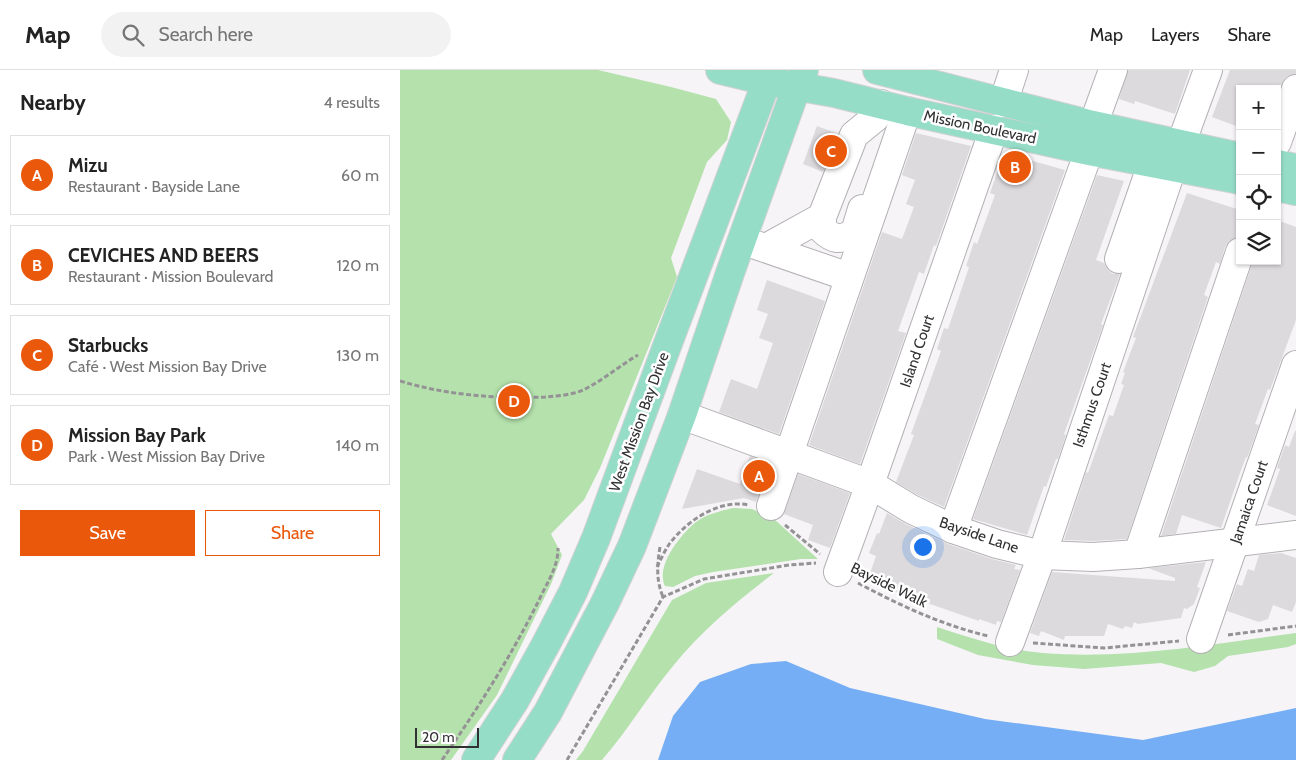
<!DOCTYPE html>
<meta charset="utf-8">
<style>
body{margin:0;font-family:Cabin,sans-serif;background:#f2f2f2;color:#222}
.controls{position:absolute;right:15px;top:15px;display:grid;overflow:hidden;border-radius:0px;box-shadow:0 1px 4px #0004}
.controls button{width:45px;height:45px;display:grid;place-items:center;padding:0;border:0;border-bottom:1px solid #e0e0e0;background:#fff;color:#222;font:25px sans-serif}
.scale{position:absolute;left:15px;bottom:12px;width:64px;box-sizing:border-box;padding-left:5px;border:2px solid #313032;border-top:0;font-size:14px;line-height:18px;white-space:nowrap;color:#313032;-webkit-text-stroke:4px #fff;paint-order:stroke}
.you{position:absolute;left:522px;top:476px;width:18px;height:18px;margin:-12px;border:4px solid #fff;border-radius:50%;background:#1a73e8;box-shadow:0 0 0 8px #1a73e833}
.badge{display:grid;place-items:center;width:32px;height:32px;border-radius:50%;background:#ea580c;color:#fff;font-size:16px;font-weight:700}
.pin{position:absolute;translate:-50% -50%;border:2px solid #fff;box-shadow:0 1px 5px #0006}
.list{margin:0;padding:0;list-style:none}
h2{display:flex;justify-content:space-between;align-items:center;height:65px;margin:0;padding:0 20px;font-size:21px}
h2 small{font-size:16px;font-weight:400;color:#767676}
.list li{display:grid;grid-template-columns:32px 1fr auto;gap:15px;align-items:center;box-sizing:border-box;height:80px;margin:0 10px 10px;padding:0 10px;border:1px solid #e0e0e0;border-radius:0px}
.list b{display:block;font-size:19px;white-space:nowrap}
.list p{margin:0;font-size:16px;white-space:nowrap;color:#767676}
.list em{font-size:16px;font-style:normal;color:#767676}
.actions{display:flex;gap:10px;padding:15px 20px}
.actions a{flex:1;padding:11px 0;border:1px solid #ea580c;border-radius:0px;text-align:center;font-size:18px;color:#ea580c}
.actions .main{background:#ea580c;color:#fff}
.icon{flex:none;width:28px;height:28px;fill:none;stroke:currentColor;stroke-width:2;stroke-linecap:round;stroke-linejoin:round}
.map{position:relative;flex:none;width:896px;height:690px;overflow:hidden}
header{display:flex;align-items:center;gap:30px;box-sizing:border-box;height:70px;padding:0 25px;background:#fff;border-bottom:1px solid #e0e0e0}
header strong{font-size:24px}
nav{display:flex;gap:28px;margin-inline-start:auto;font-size:18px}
.search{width:350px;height:45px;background:#f2f2f2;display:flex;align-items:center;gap:12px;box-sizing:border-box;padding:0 18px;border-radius:28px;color:#767676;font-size:19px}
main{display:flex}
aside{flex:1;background:#fff}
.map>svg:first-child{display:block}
</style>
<header>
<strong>Map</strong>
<div class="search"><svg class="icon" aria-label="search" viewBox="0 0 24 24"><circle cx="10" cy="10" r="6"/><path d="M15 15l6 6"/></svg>Search here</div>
<nav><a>Map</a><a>Layers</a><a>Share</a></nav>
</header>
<main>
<aside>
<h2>Nearby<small>4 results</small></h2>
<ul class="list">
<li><span class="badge">A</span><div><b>Mizu</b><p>Restaurant · Bayside Lane</p></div><em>60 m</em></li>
<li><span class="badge">B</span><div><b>CEVICHES AND BEERS</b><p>Restaurant · Mission Boulevard</p></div><em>120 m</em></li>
<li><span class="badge">C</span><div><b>Starbucks</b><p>Café · West Mission Bay Drive</p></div><em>130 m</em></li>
<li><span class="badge">D</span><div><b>Mission Bay Park</b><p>Park · West Mission Bay Drive</p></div><em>140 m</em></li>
</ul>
<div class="actions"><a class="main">Save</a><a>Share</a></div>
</aside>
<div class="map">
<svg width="896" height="690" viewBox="0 0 896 690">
<rect width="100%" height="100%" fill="#f6f4f7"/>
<g fill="#b4e1ac">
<path d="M 0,0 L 198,0 L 271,17 L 316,29 L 331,52 L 327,70 L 307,92 L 271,188 L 277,207 L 200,398 L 184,430 L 151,464 L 162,485 L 151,514 L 97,625 L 51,690 L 0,690 Z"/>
<path d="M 333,438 L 352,439 L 374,449 L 418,489 L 401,489 L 313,502 L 295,506 L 273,517 L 265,516 C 255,496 281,464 296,452 C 307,444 320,441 333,438 Z"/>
<path d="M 374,503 C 337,531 302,560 273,596 C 248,626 228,660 202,690 L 176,690 L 183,681 L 272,530 L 306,513 Z"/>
<path d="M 537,557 C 571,568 606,580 643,583 C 728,590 813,574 896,563 L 896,574 L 888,577 L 828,586 L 815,596 L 794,602 L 761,593 L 684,599 L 633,595 L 578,585 L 537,569 Z"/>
</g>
<path fill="#76aef5" d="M 386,591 L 450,618 L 585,649 L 743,670 L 896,638 L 896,690 L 258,690 L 273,646 L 300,612 L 351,594 Z"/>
<g fill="#dddadd">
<path d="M 728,0 L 790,0 L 775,44 L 735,31 L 734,34 L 719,29 Z"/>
<path d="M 830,0 L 896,0 L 896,4 L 886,7 L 877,25 L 877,19 L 840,19 L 840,46 L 836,56 L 812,47 Z"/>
<path d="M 417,56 L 438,64 L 423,102 L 403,94 Z"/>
<path d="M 516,63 L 571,76 L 536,176 L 534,175 L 524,204 L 519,202 L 498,261 L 506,263 L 460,394 L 409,375 L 482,162 L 502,169 L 514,137 L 506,134 L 515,110 L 502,105 Z"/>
<path d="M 608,84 L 665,100 L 544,437 L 518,425 L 496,412 L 514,365 L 511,364 L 541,281 L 537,279 L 544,258 L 548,259 L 569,197 L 566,196 L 574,172 L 577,174 L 595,125 L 590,123 L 598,100 L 602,101 Z"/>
<path d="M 697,105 L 724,111 L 696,190 L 704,193 L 708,200 L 713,204 L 720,204 L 701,254 L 703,255 L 664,364 L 666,365 L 658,389 L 656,389 L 646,417 L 644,416 L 627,465 L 573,449 Z"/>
<path d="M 787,123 L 840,140 L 840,162 L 838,167 L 829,171 L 825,177 L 820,194 L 816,192 L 804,225 L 808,227 L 727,469 L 693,471 L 664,470 L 686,402 L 688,403 L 709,345 L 713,346 L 724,315 L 721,314 L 725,303 L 723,302 L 736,268 L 733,267 Z"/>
<path d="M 877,150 L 896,157 L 896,250 L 870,320 L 868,319 L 855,354 L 859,355 L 847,388 L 846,387 L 840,403 L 821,458 L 782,445 L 776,464 L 761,466 L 853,191 L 877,191 Z"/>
<path d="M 367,210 L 425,231 L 379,364 L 319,342 L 331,309 L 357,319 L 373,273 L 359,268 L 368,244 L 357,240 Z"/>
<path d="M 895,361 L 896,361 L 896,446 L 867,435 L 880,399 L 877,398 L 885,375 L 889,377 Z"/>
<path d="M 350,386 L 369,394 L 356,432 L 344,428 L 282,439 L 297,399 L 340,414 Z"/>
<path d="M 398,404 L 450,423 L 430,478 L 408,470 L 413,455 L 384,444 Z"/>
<path d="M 487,443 L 504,453 L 548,474 L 592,489 L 616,495 L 614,499 L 620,500 L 601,552 L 597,551 L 596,555 L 579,549 L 579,551 L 467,512 L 476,486 L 469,483 L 477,463 L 479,464 Z"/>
<path d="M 881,483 L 896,488 L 896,532 L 892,542 L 873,535 L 868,549 L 859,552 L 827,541 L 837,514 L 842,516 L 848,499 L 854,501 L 859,485 Z"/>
<path d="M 806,492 L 797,517 L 800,518 L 794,534 L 787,539 L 784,538 L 781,548 L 738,554 L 734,552 L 732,558 L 725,556 L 723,559 L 708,554 L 704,566 L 665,566 L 664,570 L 641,561 L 639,566 L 630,563 L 652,502 L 775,511 L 775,508 L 748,498 Z"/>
</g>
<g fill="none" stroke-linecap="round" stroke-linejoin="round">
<defs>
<g id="minor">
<path d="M 603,33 L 614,0"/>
<path d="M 693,55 L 713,0"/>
<path d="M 877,72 L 896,19"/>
<path d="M 781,74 L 808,0"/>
<path d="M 422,147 L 422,159 C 433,170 441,171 455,162 L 462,139"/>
<path d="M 356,175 L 449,207"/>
<path d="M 366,178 L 422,147 L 454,65 L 476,47 L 481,34"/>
<path d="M 719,189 L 752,94"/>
<path d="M 282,345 L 470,414 L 511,439 L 553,459 L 597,474 L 642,485 L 693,487 L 738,484 L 896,465"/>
<path d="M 371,436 L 507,41"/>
<path d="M 553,459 L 689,81"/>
<path d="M 738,484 L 840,182"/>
<path d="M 438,502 L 470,414 L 594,59"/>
<path d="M 801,569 L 896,295"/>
<path d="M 610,572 L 642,485 L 772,98"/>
</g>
<g id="major">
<path d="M 320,0 L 366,11 L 434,23 L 507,41 L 689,81 L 840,110"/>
<path d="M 477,0 L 693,55 L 840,87"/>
<path d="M 877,94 L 896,98"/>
<path d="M 877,117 L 896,121"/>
<path d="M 76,690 L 115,630 L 146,574 L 173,522 L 196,468 L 267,276 L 371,0"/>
<path d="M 117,690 L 148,642 L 205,533 L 232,476 L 282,345 L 330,203 L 397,16 L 404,0"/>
</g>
</defs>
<use href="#minor" stroke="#b3b1b4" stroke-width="30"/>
<use href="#major" stroke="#d2d1d2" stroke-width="30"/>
<g stroke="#949295" stroke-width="3" stroke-dasharray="5 2.5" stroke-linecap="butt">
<path d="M 0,311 C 46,325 97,329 145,327 C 157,326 172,325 183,320 C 202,311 219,296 238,285"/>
<path d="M 385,455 L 420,484"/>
<path d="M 260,477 C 257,495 256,510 263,527"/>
<path d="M 257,497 C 261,489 265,480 270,473 C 288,450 319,429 349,435"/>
<path d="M 458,513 C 499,535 542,555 588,566"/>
<path d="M 828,565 L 896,556"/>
<path d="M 633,573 L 704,578 L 779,571"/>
<path d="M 42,690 C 78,638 112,585 140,528 C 148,511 158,497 158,478"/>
<path d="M 167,690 L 263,527 L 304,509 L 389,495 L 416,493"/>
</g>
<use href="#minor" stroke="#fff" stroke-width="28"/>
<use href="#major" stroke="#96ddc7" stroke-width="28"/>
</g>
<g text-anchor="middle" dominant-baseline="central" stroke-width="5" stroke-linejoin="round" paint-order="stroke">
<g font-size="15" fill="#313032" stroke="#fff">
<text transform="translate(580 57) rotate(12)">Mission Boulevard</text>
<text transform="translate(517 281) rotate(-71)">Island Court</text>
<text transform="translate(692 335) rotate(-71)">Isthmus Court</text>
<text transform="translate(239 352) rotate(-70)">West Mission Bay Drive</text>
<text transform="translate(849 432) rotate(-71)">Jamaica Court</text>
<text transform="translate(579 465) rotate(19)">Bayside Lane</text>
<text transform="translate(489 515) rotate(26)">Bayside Walk</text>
</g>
</g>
</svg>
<div class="controls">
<button>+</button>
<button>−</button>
<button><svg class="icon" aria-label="locate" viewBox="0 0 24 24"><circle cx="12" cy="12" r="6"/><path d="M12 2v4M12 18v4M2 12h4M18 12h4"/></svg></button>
<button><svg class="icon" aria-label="layers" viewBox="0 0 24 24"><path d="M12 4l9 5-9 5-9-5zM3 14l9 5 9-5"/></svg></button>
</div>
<div class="scale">20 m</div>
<div class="you"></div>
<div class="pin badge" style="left:359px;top:406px">A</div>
<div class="pin badge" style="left:615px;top:97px">B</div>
<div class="pin badge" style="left:431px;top:81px">C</div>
<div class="pin badge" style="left:114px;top:331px">D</div>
</div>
</main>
